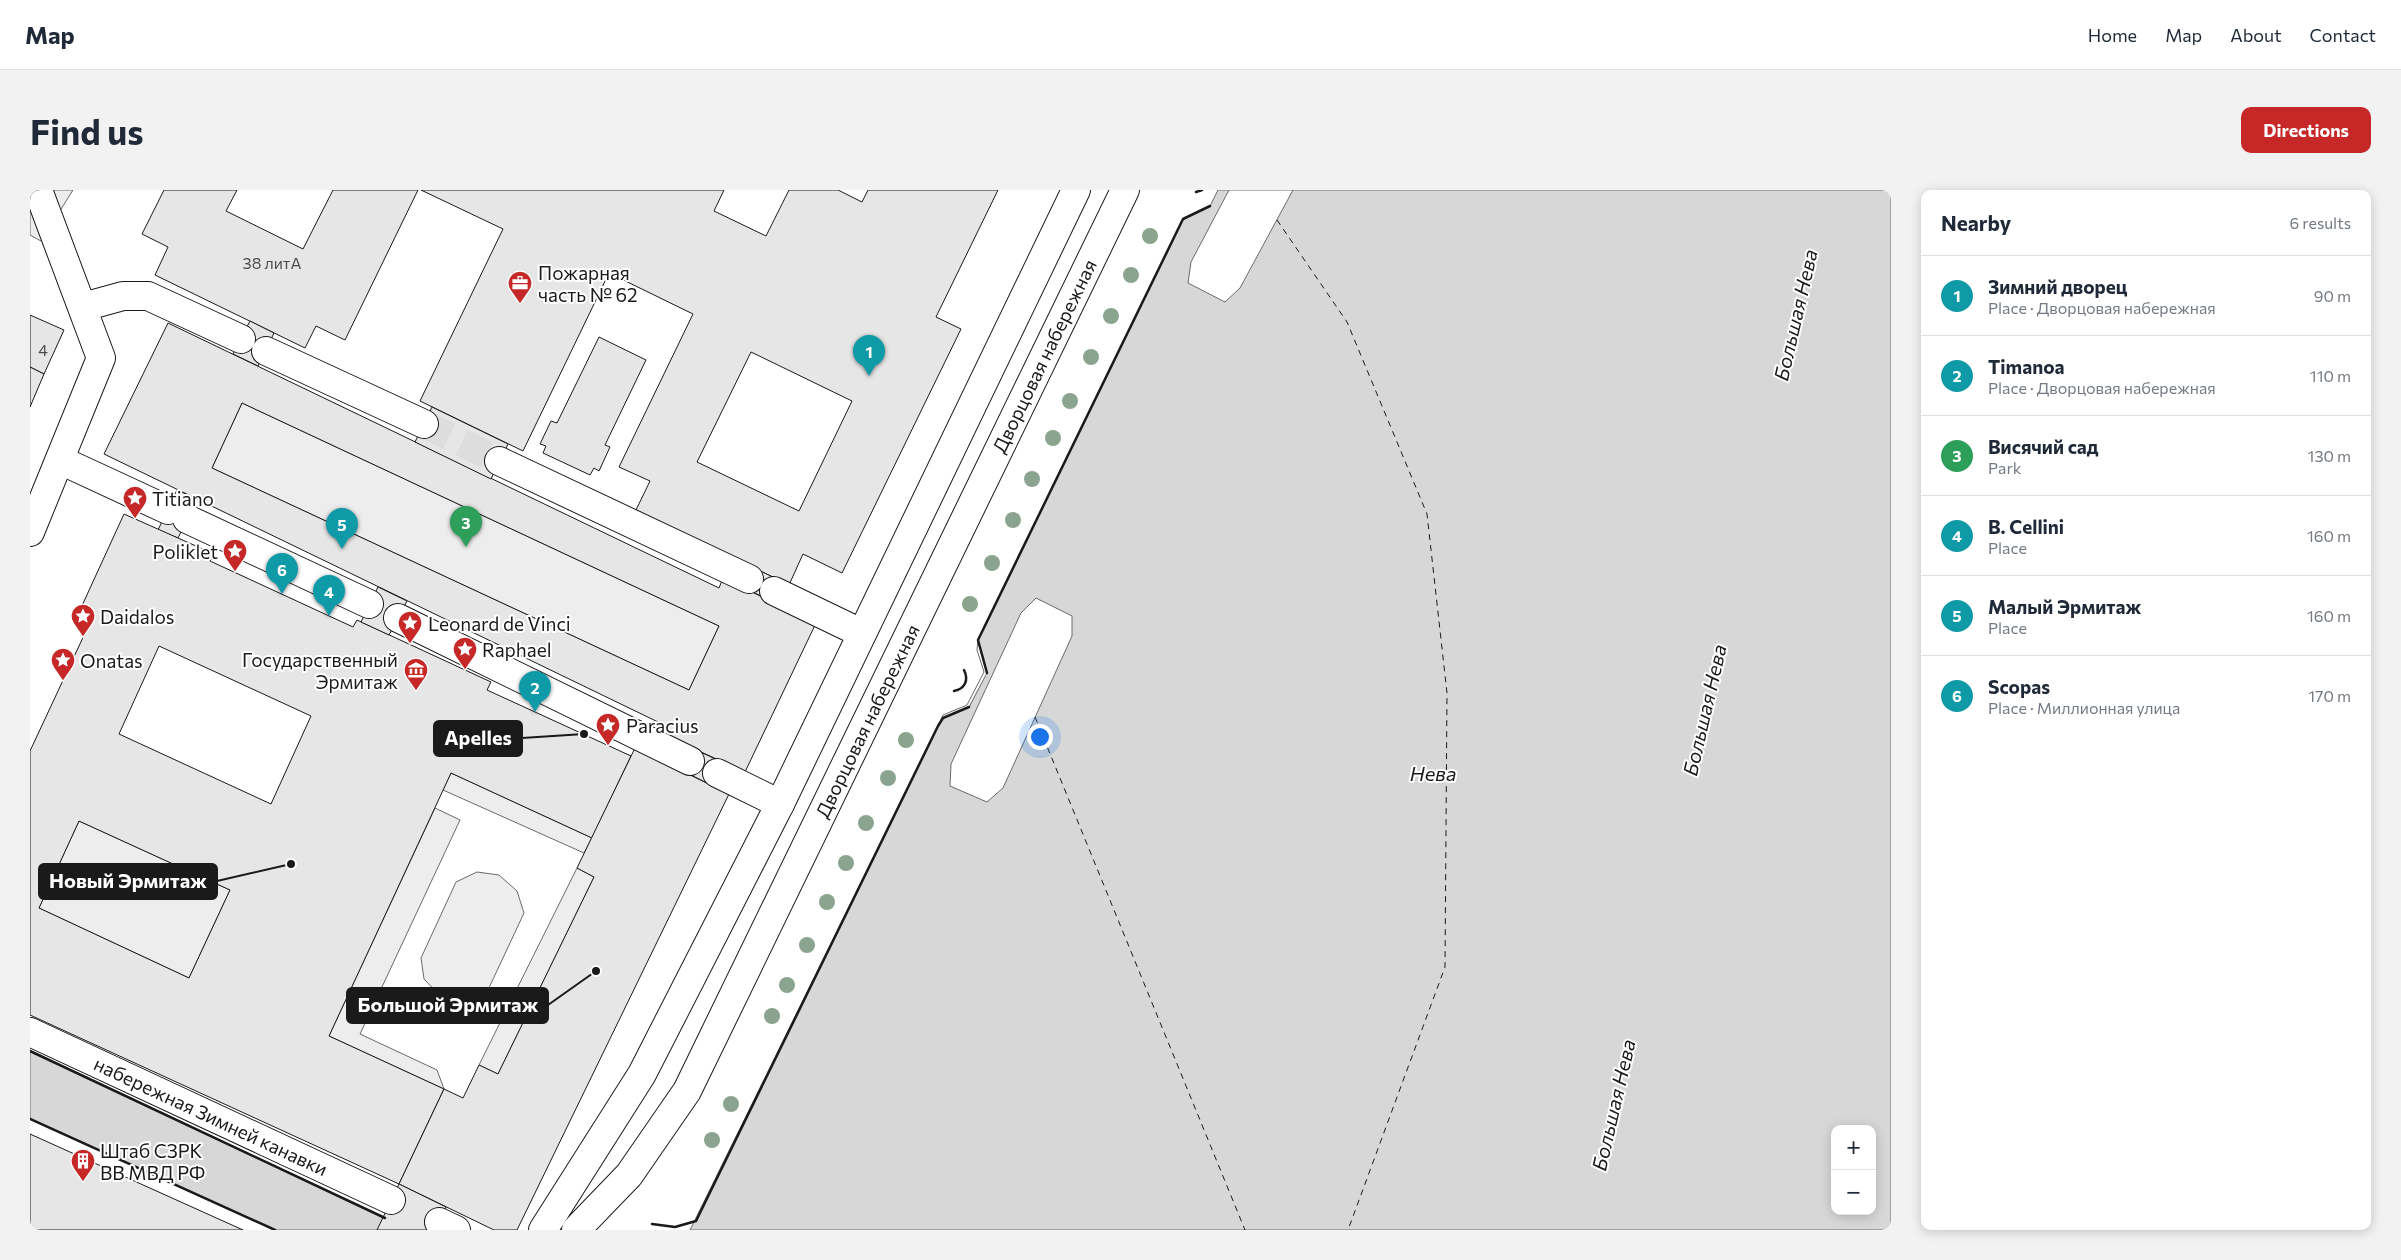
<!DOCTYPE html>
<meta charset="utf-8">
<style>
body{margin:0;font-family:Commissioner,sans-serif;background:#f2f2f3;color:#1f2937}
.controls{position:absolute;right:15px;bottom:15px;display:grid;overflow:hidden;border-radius:10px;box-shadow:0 2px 12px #0003}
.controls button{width:45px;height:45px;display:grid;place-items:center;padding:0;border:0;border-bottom:1px solid #e0e1e3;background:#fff;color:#1f2937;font:25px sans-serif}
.you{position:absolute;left:1009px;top:546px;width:18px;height:18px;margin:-12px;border:4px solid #fff;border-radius:50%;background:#1a73e8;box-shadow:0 0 0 8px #1a73e833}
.badge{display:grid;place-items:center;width:32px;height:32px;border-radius:50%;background:#c62828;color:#fff;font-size:16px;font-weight:700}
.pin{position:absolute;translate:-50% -41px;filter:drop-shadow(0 1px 2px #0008)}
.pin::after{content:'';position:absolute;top:26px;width:18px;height:15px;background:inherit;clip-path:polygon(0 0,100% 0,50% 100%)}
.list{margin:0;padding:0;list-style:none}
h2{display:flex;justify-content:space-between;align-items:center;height:65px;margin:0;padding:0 20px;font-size:21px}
h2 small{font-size:16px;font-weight:400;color:#747a83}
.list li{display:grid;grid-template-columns:32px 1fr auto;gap:15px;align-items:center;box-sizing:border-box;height:80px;padding:0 20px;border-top:1px solid #e0e1e3}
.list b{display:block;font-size:19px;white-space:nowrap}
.list p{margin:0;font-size:16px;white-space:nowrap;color:#747a83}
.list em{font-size:16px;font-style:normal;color:#747a83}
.map{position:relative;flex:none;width:1861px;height:1040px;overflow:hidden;border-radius:10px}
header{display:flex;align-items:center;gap:30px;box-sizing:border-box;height:70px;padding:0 25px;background:#fff;border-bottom:1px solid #e0e1e3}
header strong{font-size:24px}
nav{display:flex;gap:28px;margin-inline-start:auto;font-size:18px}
.intro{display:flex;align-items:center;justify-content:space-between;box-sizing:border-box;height:120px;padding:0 30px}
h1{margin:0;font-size:35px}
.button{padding:12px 22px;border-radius:10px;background:#c62828;color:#fff;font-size:18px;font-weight:700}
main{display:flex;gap:30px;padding:0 30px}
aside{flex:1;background:#fff;border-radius:10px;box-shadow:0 2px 12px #0003}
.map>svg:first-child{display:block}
</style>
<header>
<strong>Map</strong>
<nav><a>Home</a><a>Map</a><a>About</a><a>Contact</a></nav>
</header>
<div class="intro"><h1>Find us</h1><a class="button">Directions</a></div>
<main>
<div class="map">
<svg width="1861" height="1040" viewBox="0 0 1861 1040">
<rect width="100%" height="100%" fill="#fff"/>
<g fill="#ededed" stroke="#6a6a6a">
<path d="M 0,0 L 43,0 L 11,51 L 0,45 Z"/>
<path d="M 212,213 L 689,436 L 659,500 L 182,278 Z"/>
<path d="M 421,583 L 562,648 L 554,663 L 413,600 Z"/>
<path d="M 405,618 L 430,630 L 330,844 L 407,880 L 414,899 L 299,846 Z"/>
<path d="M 49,631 L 200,700 L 159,788 L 9,718 Z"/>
<path d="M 547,678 L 564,687 L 468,884 L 449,875 Z"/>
<path d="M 447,682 L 469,685 L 487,701 L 494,723 L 458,800 L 436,812 L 412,808 L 394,789 L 391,768 L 426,692 Z"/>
</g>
<g fill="#d7d7d7" stroke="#6a6a6a" fill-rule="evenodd">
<path d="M 1188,0 L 1861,0 L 1861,1040 L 660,1040 L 908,536 L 913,528 L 939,517 L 956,483 L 948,450 L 1153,29 L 1180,16 ZM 1805,939 L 1842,939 L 1842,1021 L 1805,1021 Z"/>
<path d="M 0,861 L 380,1040 L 245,1040 L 0,929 Z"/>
</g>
<g fill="#fff" stroke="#6a6a6a">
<path d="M 1199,0 L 1263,0 L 1210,98 L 1195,112 L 1158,93 L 1161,72 Z"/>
<path d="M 1006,408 L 1042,426 L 1042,446 L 973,598 L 957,612 L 920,596 L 921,574 L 991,423 Z"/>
<path d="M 948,450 L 957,483 L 939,517 L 913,528 L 908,536 L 913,525 L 937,515 L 954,482 L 947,460 Z"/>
</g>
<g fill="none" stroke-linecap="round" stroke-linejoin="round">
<g stroke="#1a1a1a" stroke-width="1" stroke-dasharray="6 5" stroke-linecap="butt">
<path d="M 1247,30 L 1317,132 L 1397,324 L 1417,503 L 1415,777 L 1318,1040"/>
<path d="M 1005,527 L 1215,1040"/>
</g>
</g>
<g fill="#e6e6e6" stroke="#1a1a1a" fill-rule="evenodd">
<path d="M 134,0 L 207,0 L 196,21 L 273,59 L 303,0 L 388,0 L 315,150 L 286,136 L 275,158 L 125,85 L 138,57 L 112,44 Z"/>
<path d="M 391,0 L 694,0 L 684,21 L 736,46 L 759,0 L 808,0 L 832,12 L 838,0 L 968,0 L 906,127 L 931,139 L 812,383 L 773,364 L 759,395 L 606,320 L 620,291 L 589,277 L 663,124 L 579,83 L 493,261 L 390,211 L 473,39 ZM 721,162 L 822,211 L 769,321 L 667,272 Z"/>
<path d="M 0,125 L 34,140 L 14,184 L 0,177 Z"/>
<path d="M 220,131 L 244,143 L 228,176 L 203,164 Z"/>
<path d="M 138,133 L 689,398 L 693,388 L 786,433 L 715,582 L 625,541 L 628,532 L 74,264 ZM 212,213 L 689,436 L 659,500 L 182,278 Z"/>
<path d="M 569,147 L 616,170 L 575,255 L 580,257 L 569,281 L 564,278 L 560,285 L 513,263 L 516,256 L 510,254 L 521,231 L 527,233 Z"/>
<path d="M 0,177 L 14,184 L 0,217 Z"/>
<path d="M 402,217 L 478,254 L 461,289 L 385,252 Z"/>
<path d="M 147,300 L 167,309 L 148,348 L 128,340 Z"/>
<path d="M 94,324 L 184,364 L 180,371 L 323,437 L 327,430 L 461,492 L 457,500 L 601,566 L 562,648 L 421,583 L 299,846 L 414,899 L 369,994 L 0,825 L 0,561 L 63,426 L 50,420 ZM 129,456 L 281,526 L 241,614 L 89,544 ZM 49,631 L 200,700 L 159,788 L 9,718 Z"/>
<path d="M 724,378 L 749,390 L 740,410 L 714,398 Z"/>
<path d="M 348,397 L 377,411 L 359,445 L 331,432 Z"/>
<path d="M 605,558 L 699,604 L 487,1040 L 464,1040 L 369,994 L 414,899 L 433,908 L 449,875 L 468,884 L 564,687 L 547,678 Z"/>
<path d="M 666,560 L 692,572 L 681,595 L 655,582 Z"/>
<path d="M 0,944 L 213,1040 L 0,1040 Z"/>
<path d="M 369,994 L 416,1017 L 406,1040 L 347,1040 Z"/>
</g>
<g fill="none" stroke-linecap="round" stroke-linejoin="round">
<path stroke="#ddd" stroke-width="28" stroke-dasharray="28 14" stroke-linecap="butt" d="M 394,234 L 469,271"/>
<defs>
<g id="minor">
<path d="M 53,117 L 93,106 L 118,106 L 211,149"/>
<path d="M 236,161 L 394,234"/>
<path d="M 30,270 L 138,320"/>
<path d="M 469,271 L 719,389"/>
<path d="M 157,329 L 339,414"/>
<path d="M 0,342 L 71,168 L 8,0"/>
<path d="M 744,401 L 831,443"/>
<path d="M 368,428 L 660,571"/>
<path d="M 687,583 L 750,614"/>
<path d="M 0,842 L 361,1010"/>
<path d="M 409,1032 L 426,1040"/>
</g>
<g id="major">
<path d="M 513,1040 L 612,884 L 750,614 L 1046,0"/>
<path d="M 546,1040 L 599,985 L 657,901 L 1095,0"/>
</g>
</defs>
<use href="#minor" stroke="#1a1a1a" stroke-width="30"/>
<use href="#major" stroke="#1a1a1a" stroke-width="30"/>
<use href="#minor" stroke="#fff" stroke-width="28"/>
<use href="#major" stroke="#fff" stroke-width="28"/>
<g stroke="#1a1a1a" stroke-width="2.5">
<path d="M 1166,2 L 1172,0"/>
<path d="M 957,483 L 948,450 L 1153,29 L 1180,16"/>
<path d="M 924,501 C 935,499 939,490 934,480"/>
<path d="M 0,861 L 355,1028"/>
<path d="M 0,929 L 245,1040"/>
<path d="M 622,1034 L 645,1037 L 666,1031 L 908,536 L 913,528 L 939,517"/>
</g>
</g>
<g fill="#8aa48f">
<circle cx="1120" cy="46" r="8"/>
<circle cx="1101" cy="85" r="8"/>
<circle cx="1081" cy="126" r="8"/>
<circle cx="1061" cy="167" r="8"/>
<circle cx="1040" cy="211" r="8"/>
<circle cx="1023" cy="248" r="8"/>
<circle cx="1002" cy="289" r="8"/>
<circle cx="983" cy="330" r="8"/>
<circle cx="962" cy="373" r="8"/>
<circle cx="940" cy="414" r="8"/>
<circle cx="876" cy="550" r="8"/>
<circle cx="858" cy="588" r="8"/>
<circle cx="836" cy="633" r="8"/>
<circle cx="816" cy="673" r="8"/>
<circle cx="797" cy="712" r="8"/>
<circle cx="777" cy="755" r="8"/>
<circle cx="757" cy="795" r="8"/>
<circle cx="742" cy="826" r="8"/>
<circle cx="701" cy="914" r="8"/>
<circle cx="682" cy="950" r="8"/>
</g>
<defs>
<symbol id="office-pin" viewBox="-11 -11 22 30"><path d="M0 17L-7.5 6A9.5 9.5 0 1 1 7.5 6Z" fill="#c62828" stroke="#fff"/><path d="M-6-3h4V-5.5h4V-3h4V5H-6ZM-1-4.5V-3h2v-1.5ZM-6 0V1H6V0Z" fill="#fff"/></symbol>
<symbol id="sight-pin" viewBox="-11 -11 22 30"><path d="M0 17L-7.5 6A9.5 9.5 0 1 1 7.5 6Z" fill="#c62828" stroke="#fff"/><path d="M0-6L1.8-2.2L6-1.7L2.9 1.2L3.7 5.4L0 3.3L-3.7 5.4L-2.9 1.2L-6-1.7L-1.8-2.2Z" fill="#fff"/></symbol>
<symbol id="museum-pin" viewBox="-11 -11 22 30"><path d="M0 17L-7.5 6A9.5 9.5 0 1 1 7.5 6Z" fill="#c62828" stroke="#fff"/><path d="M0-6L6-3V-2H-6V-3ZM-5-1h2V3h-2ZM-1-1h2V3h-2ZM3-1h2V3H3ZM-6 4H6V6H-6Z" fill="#fff"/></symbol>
<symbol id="building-pin" viewBox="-11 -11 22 30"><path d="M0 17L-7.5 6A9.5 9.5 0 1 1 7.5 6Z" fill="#c62828" stroke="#fff"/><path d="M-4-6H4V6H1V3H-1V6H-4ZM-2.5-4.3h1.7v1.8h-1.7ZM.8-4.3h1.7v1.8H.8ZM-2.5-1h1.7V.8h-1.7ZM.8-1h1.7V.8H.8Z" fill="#fff"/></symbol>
</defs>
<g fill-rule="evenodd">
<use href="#office-pin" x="476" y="79" width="28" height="38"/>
<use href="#sight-pin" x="91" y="294" width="28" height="38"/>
<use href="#sight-pin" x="191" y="347" width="28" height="38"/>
<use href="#sight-pin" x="39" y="412" width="28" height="38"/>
<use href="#sight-pin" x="366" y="419" width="28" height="38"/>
<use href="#sight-pin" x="421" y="445" width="28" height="38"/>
<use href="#sight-pin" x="19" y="456" width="28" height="38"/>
<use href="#museum-pin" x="372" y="466" width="28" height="38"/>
<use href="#sight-pin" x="564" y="521" width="28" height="38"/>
<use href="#building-pin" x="39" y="957" width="28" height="38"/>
</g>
<g text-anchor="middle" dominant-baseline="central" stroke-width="4" stroke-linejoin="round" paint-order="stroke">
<g font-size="16" fill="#4d4d4d">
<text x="242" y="72">38 литА</text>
<text x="13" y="159">4</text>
</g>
<g font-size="19" fill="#1a1a1a" stroke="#fff" text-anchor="start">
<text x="508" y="82">Пожарная<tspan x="508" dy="22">часть № 62</tspan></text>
<text x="122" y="308">Titiano</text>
<text x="188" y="361" text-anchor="end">Poliklet</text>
<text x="70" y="426">Daidalos</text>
<text x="398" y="433">Leonard de Vinci</text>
<text x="452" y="459">Raphael</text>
<text x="368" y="469" text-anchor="end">Государственный<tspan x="368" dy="22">Эрмитаж</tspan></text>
<text x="50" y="470">Onatas</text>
<text x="596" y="535">Paracius</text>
<text x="70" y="960">Штаб СЗРК<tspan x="70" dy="22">ВВ МВД РФ</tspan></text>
</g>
<g font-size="19" fill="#1a1a1a" stroke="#fff">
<text transform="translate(1014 166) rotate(-64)">Дворцовая набережная</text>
<text transform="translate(837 531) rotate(-64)">Дворцовая набережная</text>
<text transform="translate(181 926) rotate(25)">набережная Зимней канавки</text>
</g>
<g font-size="20" font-style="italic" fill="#1a1a1a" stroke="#fff">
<text transform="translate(1765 125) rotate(-77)">Большая Нева</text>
<text transform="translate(1674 520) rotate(-77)">Большая Нева</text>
<text x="1403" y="583">Нева</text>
<text transform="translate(1583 915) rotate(-77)">Большая Нева</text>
</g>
</g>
<path fill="none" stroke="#1a1a1a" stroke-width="2" d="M554 544L492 548M261 674L187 691M566 781L518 815"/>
<g fill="#1a1a1a" stroke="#fff" stroke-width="2">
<circle cx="554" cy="544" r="5"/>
<circle cx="261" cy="674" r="5"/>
<circle cx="566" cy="781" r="5"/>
</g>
<g fill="#1a1a1a" stroke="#1a1a1a" stroke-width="2">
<rect x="404" y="531" width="88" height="35" rx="5"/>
<rect x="9" y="674" width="178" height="35" rx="5"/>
<rect x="317" y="798" width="201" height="35" rx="5"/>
</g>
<g font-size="20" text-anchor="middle" font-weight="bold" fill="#fff">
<text x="448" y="555">Apelles</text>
<text x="98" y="698">Новый Эрмитаж</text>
<text x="418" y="822">Большой Эрмитаж</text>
</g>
</svg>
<div class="controls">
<button>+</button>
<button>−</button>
</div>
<div class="you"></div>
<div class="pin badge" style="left:839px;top:186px;background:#0f9aa8">1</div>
<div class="pin badge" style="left:505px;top:522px;background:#0f9aa8">2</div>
<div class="pin badge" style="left:436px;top:357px;background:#2e9e5b">3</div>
<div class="pin badge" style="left:299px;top:426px;background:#0f9aa8">4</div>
<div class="pin badge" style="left:312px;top:359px;background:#0f9aa8">5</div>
<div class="pin badge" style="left:252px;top:404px;background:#0f9aa8">6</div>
</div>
<aside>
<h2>Nearby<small>6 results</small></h2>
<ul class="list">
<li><span class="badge" style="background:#0f9aa8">1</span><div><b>Зимний дворец</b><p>Place · Дворцовая набережная</p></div><em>90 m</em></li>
<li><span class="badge" style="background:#0f9aa8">2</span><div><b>Timanoa</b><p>Place · Дворцовая набережная</p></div><em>110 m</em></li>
<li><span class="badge" style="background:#2e9e5b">3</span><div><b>Висячий сад</b><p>Park</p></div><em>130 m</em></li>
<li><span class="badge" style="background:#0f9aa8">4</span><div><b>B. Cellini</b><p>Place</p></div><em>160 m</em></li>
<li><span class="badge" style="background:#0f9aa8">5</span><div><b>Малый Эрмитаж</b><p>Place</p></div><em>160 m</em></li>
<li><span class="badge" style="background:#0f9aa8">6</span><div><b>Scopas</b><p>Place · Миллионная улица</p></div><em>170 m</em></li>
</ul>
</aside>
</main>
